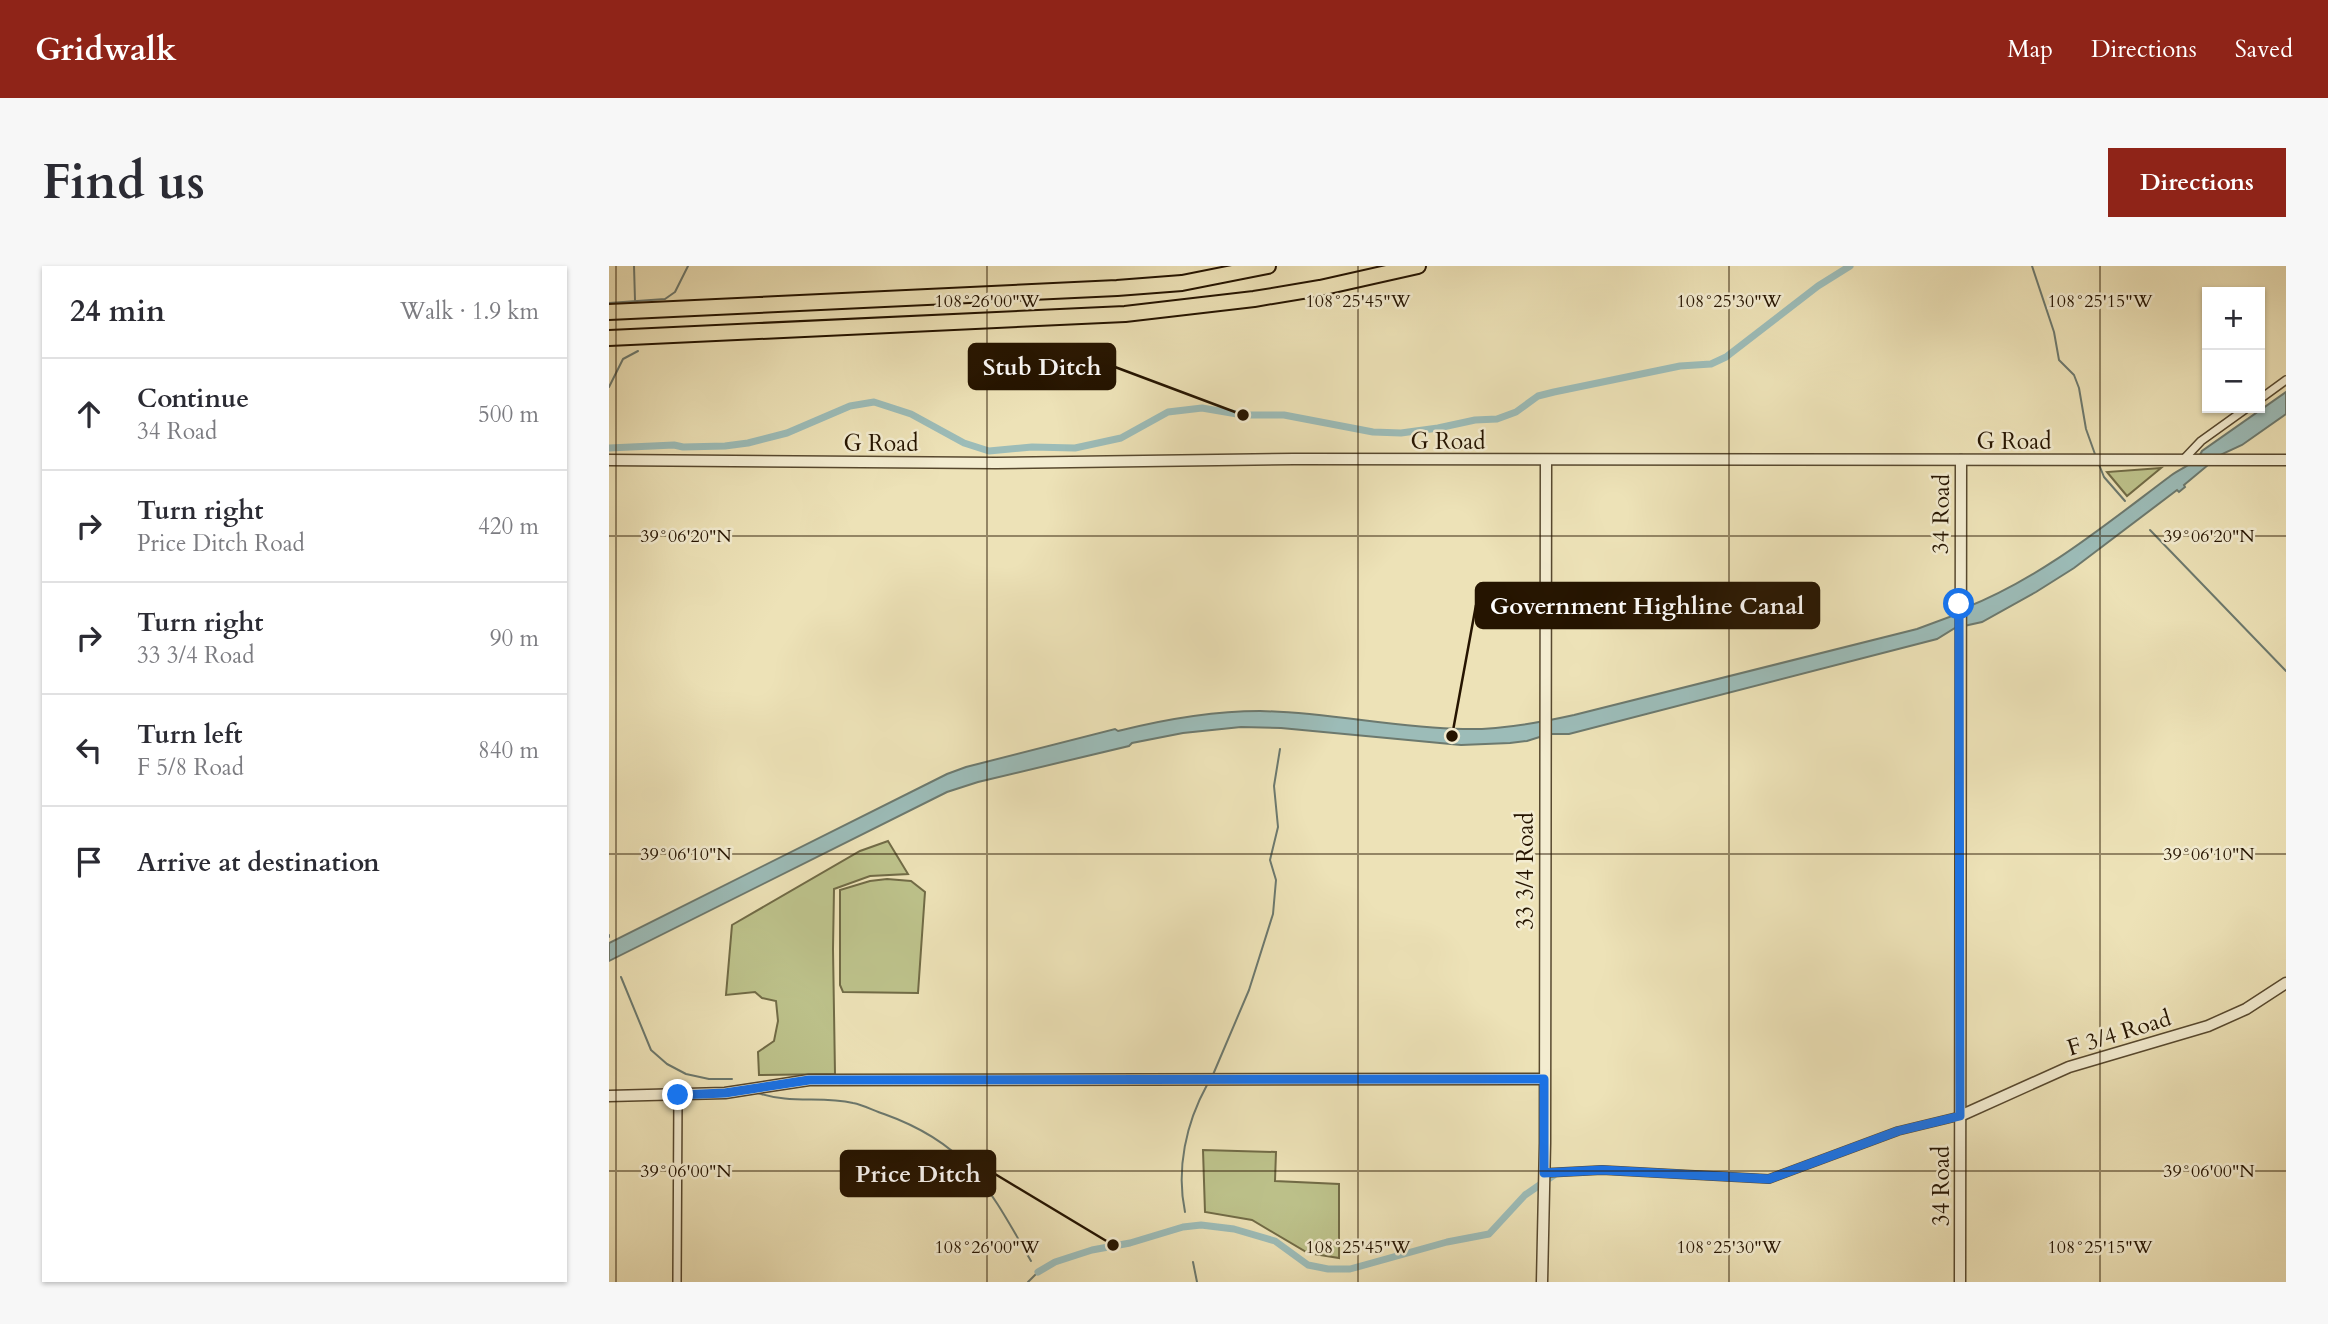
<!DOCTYPE html>
<meta charset="utf-8">
<style>
body{margin:0;font-family:Cardo,serif;background:#f7f7f7;color:#2b2b33}
.controls{position:absolute;right:21px;top:21px;display:grid;overflow:hidden;border-radius:0px;box-shadow:0 2px 5px #0004}
.controls button{width:63px;height:63px;display:grid;place-items:center;padding:0;border:0;border-bottom:2px solid #e1e1e2;background:#fff;color:#2b2b33;font:35px sans-serif}
.stop{position:absolute;width:21px;height:21px;margin:-16px;border:5px solid #1a73e8;border-radius:50%;background:#fff}
.stop.end{background:#1a73e8;border-color:#fff;box-shadow:0 2px 7px #0008}
.list{margin:0;padding:0;list-style:none}
h2{display:flex;justify-content:space-between;align-items:center;height:91px;margin:0;padding:0 28px;font-size:30px}
h2 small{font-size:23px;font-weight:400;color:#7c7c81}
.list li{display:grid;grid-template-columns:46px 1fr auto;gap:21px;align-items:center;box-sizing:border-box;height:112px;padding:0 28px;border-top:2px solid #e1e1e2}
.list b{display:block;font-size:26px;white-space:nowrap}
.list p{margin:0;font-size:23px;white-space:nowrap;color:#7c7c81}
.list em{font-size:23px;font-style:normal;color:#7c7c81}
.icon{flex:none;width:38px;height:38px;fill:none;stroke:currentColor;stroke-width:2;stroke-linecap:round;stroke-linejoin:round}
.map{position:relative;flex:none;width:1677px;height:1016px;overflow:hidden;border-radius:0px}
header{display:flex;align-items:center;gap:42px;box-sizing:border-box;height:98px;padding:0 35px;background:#8f2418;color:#fff}
header strong{font-size:33px}
nav{display:flex;gap:38px;margin-inline-start:auto;font-size:24px}
.intro{display:flex;align-items:center;justify-content:space-between;box-sizing:border-box;height:168px;padding:0 42px}
h1{margin:0;font-size:49px}
.button{padding:18px 32px;border-radius:0px;background:#8f2418;color:#fff;font-size:24px;font-weight:700}
main{display:flex;gap:42px;padding:0 42px}
aside{flex:1;background:#fff;border-radius:0px;box-shadow:0 2px 5px #0004}
.map>svg:first-child{display:block}
</style>
<header>
<strong>Gridwalk</strong>
<nav><a>Map</a><a>Directions</a><a>Saved</a></nav>
</header>
<div class="intro"><h1>Find us</h1><a class="button">Directions</a></div>
<main>
<aside>
<h2>24 min<small>Walk · 1.9 km</small></h2>
<ul class="list">
<li><svg class="icon" aria-label="ahead" viewBox="0 0 24 24"><path d="M12 20V5M6 11l6-6 6 6"/></svg><div><b>Continue</b><p>34 Road</p></div><em>500 m</em></li>
<li><svg class="icon" aria-label="right" viewBox="0 0 24 24"><path d="M7 20v-9h11M14 6l5 5-5 5"/></svg><div><b>Turn right</b><p>Price Ditch Road</p></div><em>420 m</em></li>
<li><svg class="icon" aria-label="right" viewBox="0 0 24 24"><path d="M7 20v-9h11M14 6l5 5-5 5"/></svg><div><b>Turn right</b><p>33 3/4 Road</p></div><em>90 m</em></li>
<li><svg class="icon" aria-label="left" viewBox="0 0 24 24"><path d="M17 20v-9H6M10 6l-5 5 5 5"/></svg><div><b>Turn left</b><p>F 5/8 Road</p></div><em>840 m</em></li>
<li><svg class="icon" aria-label="arrive" viewBox="0 0 24 24"><path d="M6 21V4h12l-3 4 3 4H6"/></svg><div><b>Arrive at destination</b></div></li>
</ul>
</aside>
<div class="map">
<svg width="1677" height="1016" viewBox="0 0 1677 1016">
<rect width="100%" height="100%" fill="#ede2b7"/>
<filter id="stains"><feTurbulence type="fractalNoise" baseFrequency=".00286" numOctaves="4"/><feColorMatrix values="0 0 0 0 .2 0 0 0 0 .09 0 0 0 0 .02 0 0 0 .5 -.17"/></filter>
<radialGradient id="worn" r=".72"><stop offset=".6" stop-color="#630" stop-opacity="0"/><stop offset="1" stop-color="#630" stop-opacity=".3"/></radialGradient>
<g fill="#bdc28b" stroke="#716b46" stroke-width="2">
<path d="M 1552,202 L 1518,230 L 1498,206 Z"/>
<path d="M 279,575 L 299,608 L 261,610 L 225,623 L 224,683 L 226,808 L 150,809 L 149,786 L 165,775 L 169,755 L 167,735 L 153,732 L 146,726 L 117,729 L 123,659 L 251,585 Z"/>
<path d="M 278,613 L 302,615 L 316,626 L 309,727 L 234,726 L 231,719 L 231,624 L 261,615 Z"/>
<path d="M 594,884 L 667,886 L 666,915 L 730,918 L 730,992 L 699,987 L 643,954 L 596,946 Z"/>
</g>
<path fill="#9cbcb8" stroke="#6c796e" stroke-width="2" d="M 1677,126 L 1677,148 L 1633,179 L 1611,189 L 1575,219 L 1576,221 L 1570,226 L 1568,224 L 1465,302 L 1427,326 L 1373,356 L 1346,362 L 1328,373 L 960,468 L 940,468 L 918,475 L 901,477 L 852,479 L 672,462 L 632,461 L 574,467 L 523,477 L 520,480 L 369,516 L 338,526 L 0,695 L 0,677 L 338,508 L 357,501 L 506,463 L 509,465 C 557,453 602,445 651,445 C 719,446 786,462 854,463 C 891,464 929,457 965,449 L 1308,363 L 1354,346 L 1356,342 C 1432,312 1496,259 1560,211 C 1570,203 1588,197 1593,185 Z"/>
<g fill="none" stroke-linecap="round" stroke-linejoin="round">
<g stroke="#6c796e" stroke-width="2">
<path d="M 25,0 L 26,34"/>
<path d="M 1423,0 L 1445,66 L 1450,94 L 1465,109 L 1470,122 L 1477,163 L 1487,191"/>
<path d="M 0,37 L 56,33 L 66,26 L 79,0"/>
<path d="M 0,121 L 14,93 L 29,85"/>
<path d="M 1489,196 L 1495,211 L 1516,235"/>
<path d="M 1541,264 L 1677,405"/>
<path d="M 0,669 L 0,671"/>
<path d="M 12,711 L 42,784 L 58,798 L 77,808 L 100,813 L 123,813"/>
<path d="M 603,811 L 640,724 L 664,648 L 667,614 L 661,594 L 669,561 L 665,520 L 671,483"/>
<path d="M 149,827 C 181,838 212,830 244,837 C 255,839 265,845 275,848 C 359,878 380,922 422,995"/>
<path d="M 576,946 C 567,903 577,857 598,819"/>
<path d="M 584,996 L 588,1016"/>
<path d="M 419,1016 L 429,1006"/>
</g>
<g stroke="#9cbcb8" stroke-width="7">
<path d="M 0,182 L 65,179 L 74,181 L 116,180 L 139,177 L 178,167 L 241,140 L 265,136 L 302,148 L 355,177 L 380,185 L 423,181 L 466,182 L 512,172 L 559,146 L 593,142 L 634,149 L 675,149 L 764,166 L 792,167 L 829,162 L 866,154 L 888,153 L 907,146 L 929,130 L 945,126 L 1071,100 L 1102,98 L 1117,91 L 1209,20 L 1241,0"/>
<path d="M 429,1006 L 446,996 L 483,984 L 521,977 L 574,961 L 592,959 L 625,963 L 666,975 L 699,999 L 719,1003 L 741,1003 L 838,976 L 880,968 L 916,929 L 945,909"/>
</g>
<defs>
<g id="minor">
<path d="M 1651,133 L 1677,114"/>
<path d="M 1574,194 L 1592,175 L 1638,142"/>
<path d="M 935,907 L 993,904 L 1160,913 L 1289,865 L 1351,850"/>
<path d="M 68,1016 L 69,829"/>
</g>
<g id="tertiary">
<path d="M 0,194 L 387,197 L 685,193 L 1677,194"/>
<path d="M 0,830 L 116,827 L 200,814 L 935,813"/>
<path d="M 1351,850 L 1460,801 L 1599,760 L 1637,743 L 1677,717"/>
<path d="M 933,1016 L 936,877 L 937,195"/>
<path d="M 1351,1016 L 1352,194"/>
</g>
<g id="motorway">
<path d="M 0,46 L 508,22 L 573,17 L 659,0"/>
<path d="M 0,72 L 516,48 L 645,33 L 711,22 L 809,0"/>
</g>
</defs>
<use href="#minor" stroke="#57482e" stroke-width="10"/>
<use href="#tertiary" stroke="#57482e" stroke-width="13"/>
<use href="#motorway" stroke="#251400" stroke-width="18"/>
<use href="#minor" stroke="#f3ecd0" stroke-width="7"/>
<use href="#tertiary" stroke="#f3ecd0" stroke-width="10"/>
<use href="#motorway" stroke="#ede2b7" stroke-width="14"/>
</g>
<g fill="none" stroke-linecap="round" stroke-linejoin="round">
<path stroke="#1a73e8" stroke-width="9" d="M 69,829 L 116,827 L 200,814 L 935,813 L 935,907 L 993,904 L 1160,913 L 1289,865 L 1351,850 L 1350,338"/>
</g>
<path fill="none" stroke="#251400" stroke-width="2" stroke-opacity="0.45" d="M 7,0 L 7,1016M 378,0 L 378,1016M 749,0 L 749,1016M 1120,0 L 1120,1016M 1491,0 L 1491,1016M 0,270 L 1677,270M 0,588 L 1677,588M 0,905 L 1677,905"/>
<g text-anchor="middle" dominant-baseline="central" stroke-width="5" stroke-linejoin="round" paint-order="stroke">
<g font-size="23" fill="#251400" stroke="#f3ecd0">
<text x="839" y="175">G Road</text>
<text x="1405" y="175">G Road</text>
<text x="272" y="177">G Road</text>
<text transform="translate(1332 248) rotate(-89)">34 Road</text>
<text transform="translate(916 605) rotate(-90)">33 3/4 Road</text>
<text transform="translate(1510 767) rotate(-17)">F 3/4 Road</text>
<text transform="translate(1332 920) rotate(-90)">34 Road</text>
</g>
</g>
<g font-size="18" text-anchor="middle" fill="#251400" stroke="#f3ecd0" stroke-width="5" stroke-linejoin="round" paint-order="stroke">
<text x="378" y="41">108°26'00"W</text>
<text x="749" y="41">108°25'45"W</text>
<text x="1120" y="41">108°25'30"W</text>
<text x="1491" y="41">108°25'15"W</text>
<text x="77" y="276">39°06'20"N</text>
<text x="1600" y="276">39°06'20"N</text>
<text x="77" y="594">39°06'10"N</text>
<text x="1600" y="594">39°06'10"N</text>
<text x="77" y="911">39°06'00"N</text>
<text x="1600" y="911">39°06'00"N</text>
<text x="378" y="987">108°26'00"W</text>
<text x="749" y="987">108°25'45"W</text>
<text x="1120" y="987">108°25'30"W</text>
<text x="1491" y="987">108°25'15"W</text>
</g>
<path fill="none" stroke="#251400" stroke-width="2.5" d="M634 149L506 101M843 470L867 339M504 979L386 908"/>
<g fill="#251400" stroke="#f3ecd0" stroke-width="2.5">
<circle cx="634" cy="149" r="7"/>
<circle cx="843" cy="470" r="7"/>
<circle cx="504" cy="979" r="7"/>
</g>
<g fill="#251400" stroke="#251400" stroke-width="2.5">
<rect x="360" y="78" width="146" height="45" rx="7"/>
<rect x="867" y="317" width="343" height="45" rx="7"/>
<rect x="232" y="885" width="154" height="45" rx="7"/>
</g>
<g font-size="24" text-anchor="middle" font-weight="bold" fill="#fff">
<text x="433" y="109">Stub Ditch</text>
<text x="1038" y="348">Government Highline Canal</text>
<text x="309" y="916">Price Ditch</text>
</g>
<rect width="100%" height="100%" filter="url(#stains)"/>
<rect width="100%" height="100%" fill="url(#worn)"/>
</svg>
<div class="controls">
<button>+</button>
<button>−</button>
</div>
<div class="stop" style="left:1350px;top:338px"></div>
<div class="stop end" style="left:69px;top:829px"></div>
</div>
</main>
